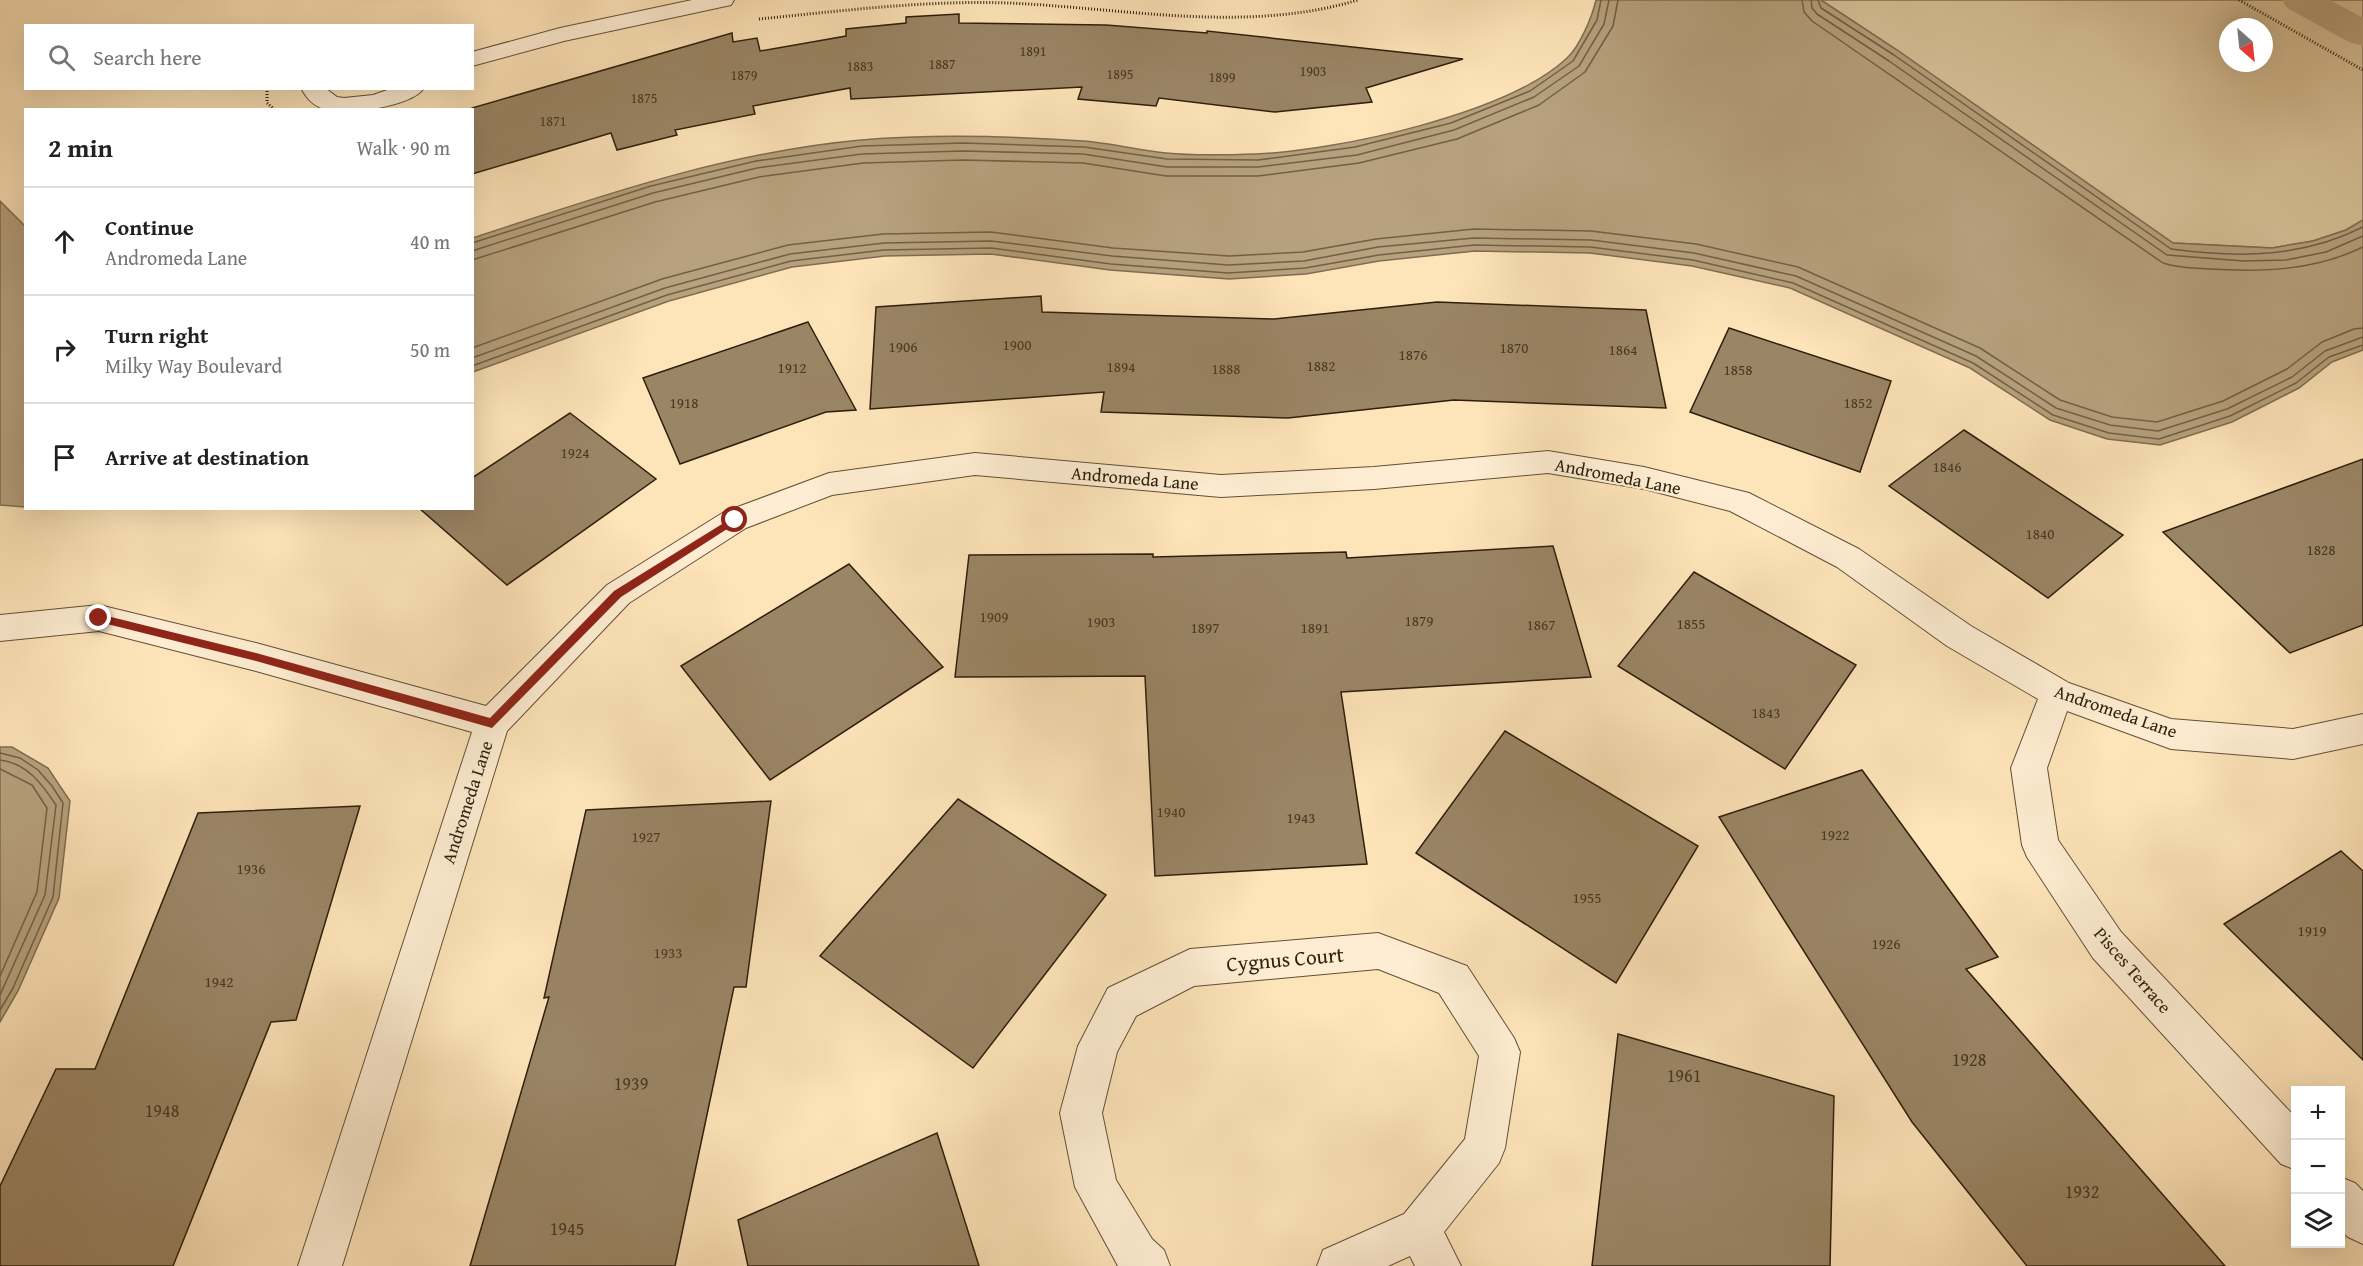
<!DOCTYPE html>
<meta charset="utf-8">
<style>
body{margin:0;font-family:"Gentium Book Plus",serif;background:#f2f2f2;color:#202124}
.controls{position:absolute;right:18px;bottom:18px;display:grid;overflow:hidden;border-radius:0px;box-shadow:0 6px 24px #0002}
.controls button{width:54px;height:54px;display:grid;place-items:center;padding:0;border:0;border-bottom:2px solid #e0e0e0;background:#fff;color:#202124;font:30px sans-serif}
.compass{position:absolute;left:2219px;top:18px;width:54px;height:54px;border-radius:50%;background:#fff;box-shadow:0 6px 24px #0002;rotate:153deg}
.stop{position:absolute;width:18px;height:18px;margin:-14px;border:4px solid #8f2418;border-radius:50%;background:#fff}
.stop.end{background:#8f2418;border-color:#fff;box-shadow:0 2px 6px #0008}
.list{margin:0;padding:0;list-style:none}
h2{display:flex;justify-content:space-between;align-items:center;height:78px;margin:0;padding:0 24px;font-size:26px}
h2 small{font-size:20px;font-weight:400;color:#757577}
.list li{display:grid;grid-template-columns:39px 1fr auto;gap:18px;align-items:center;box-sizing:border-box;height:108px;padding:0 24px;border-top:2px solid #e0e0e0}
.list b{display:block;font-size:22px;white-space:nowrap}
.list p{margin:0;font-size:20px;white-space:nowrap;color:#757577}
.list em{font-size:20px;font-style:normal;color:#757577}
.icon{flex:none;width:33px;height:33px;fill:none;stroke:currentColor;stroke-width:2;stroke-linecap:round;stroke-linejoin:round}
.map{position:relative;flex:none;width:2363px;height:1266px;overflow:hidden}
.search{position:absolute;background:#fff;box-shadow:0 6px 24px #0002;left:24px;top:24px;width:450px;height:66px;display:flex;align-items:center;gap:15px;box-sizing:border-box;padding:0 21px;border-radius:0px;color:#757577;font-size:22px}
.panel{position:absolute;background:#fff;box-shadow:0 6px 24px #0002;left:24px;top:108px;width:450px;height:402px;border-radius:0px}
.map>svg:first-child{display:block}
</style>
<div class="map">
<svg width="2363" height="1266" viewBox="0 0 2363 1266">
<rect width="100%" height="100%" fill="#fee4b9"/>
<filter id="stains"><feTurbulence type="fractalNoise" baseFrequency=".00333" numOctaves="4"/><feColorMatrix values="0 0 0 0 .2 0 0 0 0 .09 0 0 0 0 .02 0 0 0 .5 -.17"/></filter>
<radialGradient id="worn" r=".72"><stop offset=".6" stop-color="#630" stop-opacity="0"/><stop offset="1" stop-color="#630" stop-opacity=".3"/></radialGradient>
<path fill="#dac39b" stroke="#847153" stroke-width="1.5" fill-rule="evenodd" d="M 1821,0 L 2363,0 L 2363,220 L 2346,230 L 2313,241 L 2272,248 L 2173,243 L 1897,50 ZM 2228,27 L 2264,27 L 2264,63 L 2228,63 Z"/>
<g fill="#b7a17e" stroke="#806d50" stroke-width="1.5">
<path d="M 1596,0 L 1821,0 L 1897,50 L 2173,243 L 2272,248 L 2313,241 L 2346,230 L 2363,220 L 2363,350 L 2332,362 L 2299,388 L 2232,422 L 2160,445 L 2107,439 L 2050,420 L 1970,368 L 1790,288 L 1692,266 L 1590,253 L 1475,251 L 1379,261 L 1306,274 L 1229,279 L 1110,270 L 991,254 L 885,256 L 792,267 L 669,301 L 473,372 L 473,238 C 600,196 727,152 861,140 C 934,134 1010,136 1083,141 C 1111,143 1138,150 1166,153 C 1195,156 1227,155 1256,154 C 1336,151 1508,114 1567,58 C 1580,46 1592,17 1596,0 Z"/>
<path d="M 0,201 L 25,226 L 25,507 L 0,505 Z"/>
<path d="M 0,747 L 12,747 L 48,768 L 70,801 L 59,898 L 18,991 L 0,1022 Z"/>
</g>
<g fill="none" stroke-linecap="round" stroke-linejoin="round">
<g stroke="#726044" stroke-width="1.5">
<path d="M 1802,0 L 1804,12 L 1812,21 L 2163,263 C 2178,268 2194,268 2209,269 C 2262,272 2314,271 2363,247"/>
<path d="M 1811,0 L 1812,8 L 1817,14 L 1889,61 L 2167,255 L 2244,261 L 2286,260 L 2326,252 L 2363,236"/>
<path d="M 1818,0 L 1821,8 L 1894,55 L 2171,249 C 2238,258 2302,258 2363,227"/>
<path d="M 472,243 L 651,186 L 756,161 L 862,146 L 963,143 L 1084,147 L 1167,159 L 1258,160 L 1355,147 L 1451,123 L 1530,91 L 1573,61 L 1597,20 L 1601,0"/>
<path d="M 472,251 L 653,193 L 757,168 L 862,154 L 963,151 L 1083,154 L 1167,167 L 1258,167 L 1357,155 L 1454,130 L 1534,97 L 1579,66 L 1604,24 L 1609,0"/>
<path d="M 472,260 L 655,202 L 759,177 L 863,163 L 963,160 L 1083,163 L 1166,176 L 1258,176 L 1359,163 L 1457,139 L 1539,105 L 1585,72 L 1613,26 L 1618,0"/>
<path d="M 472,348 L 662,279 L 788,245 L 883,234 L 991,232 L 1113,248 L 1229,256 L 1303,252 L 1376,239 L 1474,229 L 1591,231 L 1696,244 L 1798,267 L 1980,348 L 2060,400 L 2112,417 L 2157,422 L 2223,401 L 2287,369 L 2322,342 L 2354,329 L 2363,328"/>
<path d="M 472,358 L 665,288 L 790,254 L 884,243 L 991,241 L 1112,256 L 1228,265 L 1304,261 L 1378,247 L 1474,238 L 1591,240 L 1694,253 L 1796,276 L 1976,356 L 2056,408 L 2110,425 L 2158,431 L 2227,409 L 2292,377 L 2325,351 L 2363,337"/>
<path d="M 472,366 L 667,295 L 791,261 L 884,250 L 991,248 L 1111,264 L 1228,273 L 1305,268 L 1379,255 L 1474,245 L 1590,247 L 1693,260 L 1793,283 L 1973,363 L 2053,415 L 2109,433 L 2159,439 L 2230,416 L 2296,383 L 2329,357 L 2363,345"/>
<path d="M 0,753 L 20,758 L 38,770 L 52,786 L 63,803 L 53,897 L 13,988 L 0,1010"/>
<path d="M 0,760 C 27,763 42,784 56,805 L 45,895 L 0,995"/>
<path d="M 0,769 L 32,785 L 47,808 L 37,892 L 0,976"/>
</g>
<path fill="#b7a17e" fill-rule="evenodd" d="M 2282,0 L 2330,0 L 2363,18 L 2363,46 L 2349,42 L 2287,8 Z"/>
</g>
<g fill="#9a8565" stroke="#2d1f0b" stroke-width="1.5">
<path d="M 959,14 L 959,23 L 1106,25 L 1207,33 L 1207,31 L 1463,59 L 1366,88 L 1372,102 L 1275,112 L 1159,98 L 1156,106 L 1078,99 L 1082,87 L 851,99 L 850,88 L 753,106 L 755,114 L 675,130 L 677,135 L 617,150 L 611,133 L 472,174 L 472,108 L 732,33 L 733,42 L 757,38 L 760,51 L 846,36 L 846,29 L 906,23 L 906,17 Z"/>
<path d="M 1041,296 L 1042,312 L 1274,319 L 1437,302 L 1646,310 L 1666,408 L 1454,400 L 1288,418 L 1101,412 L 1104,392 L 870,409 L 876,307 Z"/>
<path d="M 808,322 L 856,410 L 826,412 L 680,464 L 643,378 Z"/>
<path d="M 1729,328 L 1891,381 L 1860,472 L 1690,412 Z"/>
<path d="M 570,413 L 656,479 L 507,585 L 419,508 L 472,508 L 472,478 Z"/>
<path d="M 1964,430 L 2123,535 L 2048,598 L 1889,486 Z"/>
<path d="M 2363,459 L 2363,625 L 2290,653 L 2163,532 Z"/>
<path d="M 1553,546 L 1591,677 L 1341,692 L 1367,864 L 1155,876 L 1145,676 L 955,677 L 969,555 L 1153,554 L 1153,557 L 1346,552 L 1347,558 Z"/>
<path d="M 849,564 L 943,667 L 770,780 L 681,666 Z"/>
<path d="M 1694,572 L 1856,665 L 1785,769 L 1618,666 Z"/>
<path d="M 1505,731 L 1698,846 L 1616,983 L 1416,853 Z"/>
<path d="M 1862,770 L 1998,957 L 1966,969 L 2225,1266 L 2027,1266 L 1912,1122 L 1719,817 Z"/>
<path d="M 958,799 L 1106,895 L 973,1068 L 820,956 Z"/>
<path d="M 771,801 L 746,987 L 734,987 L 675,1266 L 470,1266 L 549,997 L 544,998 L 586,810 Z"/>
<path d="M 360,806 L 296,1020 L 271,1022 L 173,1266 L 0,1266 L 0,1186 L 56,1069 L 95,1069 L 198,813 Z"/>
<path d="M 2341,851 L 2363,871 L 2363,1060 L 2224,924 Z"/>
<path d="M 1618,1034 L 1834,1096 L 1830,1266 L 1592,1266 Z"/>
<path d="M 937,1133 L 979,1266 L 748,1266 L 738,1220 Z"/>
</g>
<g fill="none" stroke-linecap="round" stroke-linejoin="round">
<defs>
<g id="minor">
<path d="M 692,0 L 734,0 L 731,5 L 564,41 L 472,66 L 472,52 L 560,28 Z"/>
<path d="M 301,88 L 325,88 L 337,97 L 344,98 L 373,95 L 393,88 L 424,88 C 411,108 341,116 321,108 C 311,104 306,97 301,88 Z"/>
<path d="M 1548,451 L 1644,467 L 1749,493 L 1859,549 L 1971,626 L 2069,683 L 2171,719 L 2293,729 L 2363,714 L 2363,744 L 2293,759 L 2171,749 L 2067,711 L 2047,768 L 2058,840 L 2121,932 L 2296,1118 L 2296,1170 L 2281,1164 L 2093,958 L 2027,857 L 2022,845 L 2011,768 L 2038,699 L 1947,646 L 1837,567 L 1730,511 L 1644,489 L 1548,473 L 1374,489 L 1221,497 L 975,475 L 832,495 L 746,528 L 629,603 L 507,731 L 342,1266 L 298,1266 L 472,732 L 256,671 L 99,631 L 0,641 L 0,615 L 99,605 L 256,643 L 486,706 L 607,585 L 724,512 L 829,473 L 975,453 L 1221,475 L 1374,467 Z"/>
<path d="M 1378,933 L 1467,966 L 1514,1038 L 1520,1052 L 1505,1148 L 1499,1163 L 1444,1232 L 1461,1266 L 1415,1266 L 1410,1256 L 1388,1266 L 1317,1266 L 1323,1250 L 1404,1214 L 1465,1139 L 1479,1056 L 1439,993 L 1378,969 L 1194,986 L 1136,1016 L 1117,1052 L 1102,1113 L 1116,1180 L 1152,1239 L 1164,1250 L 1170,1266 L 1118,1266 L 1075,1187 L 1060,1113 L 1078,1046 L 1108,988 L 1190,949 Z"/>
<path d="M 2340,1177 L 2355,1183 L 2363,1191 L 2363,1244 L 2348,1237 L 2340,1230 Z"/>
</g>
</defs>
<use href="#minor" stroke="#615036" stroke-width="2"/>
<g stroke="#2d1f0b" stroke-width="3" stroke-dasharray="1 2" stroke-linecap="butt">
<path d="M 2239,0 L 2363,70"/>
<path d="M 759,19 C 842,11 925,0 1009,3 C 1125,8 1245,34 1358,0"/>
<path d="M 267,88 L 267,103 L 275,110"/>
</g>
<use href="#minor" fill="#feedd2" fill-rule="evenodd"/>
</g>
<path fill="#8f2418" d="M 735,516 L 740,520 L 738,522 L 621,597 L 492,728 L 256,661 L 99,622 L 94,618 L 99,614 L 256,653 L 490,718 L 614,591 Z"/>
<g text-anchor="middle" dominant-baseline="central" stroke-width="4.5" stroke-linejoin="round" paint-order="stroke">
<g font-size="14" fill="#483822">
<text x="1033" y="51">1891</text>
<text x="942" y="64">1887</text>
<text x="860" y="66">1883</text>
<text x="1313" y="71">1903</text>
<text x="1120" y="74">1895</text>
<text x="744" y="75">1879</text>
<text x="1222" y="77">1899</text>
<text x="644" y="98">1875</text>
<text x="553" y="121">1871</text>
</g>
<g font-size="15" fill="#483822">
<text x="1017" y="344">1900</text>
<text x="903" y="346">1906</text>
<text x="1514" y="347">1870</text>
<text x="1623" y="349">1864</text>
<text x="1413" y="354">1876</text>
<text x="1321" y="365">1882</text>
<text x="1121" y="366">1894</text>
<text x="792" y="367">1912</text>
<text x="1226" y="368">1888</text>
<text x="1738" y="369">1858</text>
<text x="684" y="402">1918</text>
<text x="1858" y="402">1852</text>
<text x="575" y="452">1924</text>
<text x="1947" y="466">1846</text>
<text x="2040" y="533">1840</text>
<text x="2321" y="549">1828</text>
<text x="994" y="616">1909</text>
<text x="1419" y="620">1879</text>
<text x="1101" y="621">1903</text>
<text x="1691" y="623">1855</text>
<text x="1541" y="624">1867</text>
<text x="1205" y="627">1897</text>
<text x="1315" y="627">1891</text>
<text x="1766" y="712">1843</text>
<text x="1171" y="811">1940</text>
<text x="1301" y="817">1943</text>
<text x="1835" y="834">1922</text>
<text x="646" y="836">1927</text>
<text x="251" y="868">1936</text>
<text x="1587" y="897">1955</text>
<text x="2312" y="930">1919</text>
<text x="1886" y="943">1926</text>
<text x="668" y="952">1933</text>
<text x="219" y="981">1942</text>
</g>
<g font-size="18" fill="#2d1f0b" stroke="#feedd2">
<text transform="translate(1618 476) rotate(11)">Andromeda Lane</text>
<text transform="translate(1135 478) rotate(5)">Andromeda Lane</text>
<text transform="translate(2116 711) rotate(19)">Andromeda Lane</text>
<text transform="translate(467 802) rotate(-72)">Andromeda Lane</text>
<text transform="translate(2133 970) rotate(49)">Pisces Terrace</text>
</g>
<g font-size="18" fill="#483822">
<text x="1969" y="1059">1928</text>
<text x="1684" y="1075">1961</text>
<text x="631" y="1083">1939</text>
<text x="162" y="1110">1948</text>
<text x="2082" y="1191">1932</text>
<text x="567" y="1228">1945</text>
</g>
<g font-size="21" fill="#2d1f0b" stroke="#feedd2">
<text transform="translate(1285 959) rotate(-5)">Cygnus Court</text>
</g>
</g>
<rect width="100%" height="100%" filter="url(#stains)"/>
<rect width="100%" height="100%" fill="url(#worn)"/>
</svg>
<div class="controls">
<button>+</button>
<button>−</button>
<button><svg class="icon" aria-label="layers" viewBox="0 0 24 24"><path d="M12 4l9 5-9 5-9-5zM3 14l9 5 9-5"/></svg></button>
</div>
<svg class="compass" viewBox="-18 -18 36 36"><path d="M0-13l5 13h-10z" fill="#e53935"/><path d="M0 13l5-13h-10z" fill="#757577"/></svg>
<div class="stop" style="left:735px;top:520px"></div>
<div class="stop end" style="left:99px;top:618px"></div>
<div class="search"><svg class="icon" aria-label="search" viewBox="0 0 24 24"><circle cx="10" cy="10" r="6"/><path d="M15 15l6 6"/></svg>Search here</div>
<section class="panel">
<h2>2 min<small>Walk · 90 m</small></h2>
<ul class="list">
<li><svg class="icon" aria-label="ahead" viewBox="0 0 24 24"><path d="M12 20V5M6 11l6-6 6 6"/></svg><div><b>Continue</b><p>Andromeda Lane</p></div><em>40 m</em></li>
<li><svg class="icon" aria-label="right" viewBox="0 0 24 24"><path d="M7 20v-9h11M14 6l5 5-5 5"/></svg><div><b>Turn right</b><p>Milky Way Boulevard</p></div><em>50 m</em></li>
<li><svg class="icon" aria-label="arrive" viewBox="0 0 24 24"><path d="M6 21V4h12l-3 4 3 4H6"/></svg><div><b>Arrive at destination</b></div></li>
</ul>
</section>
</div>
